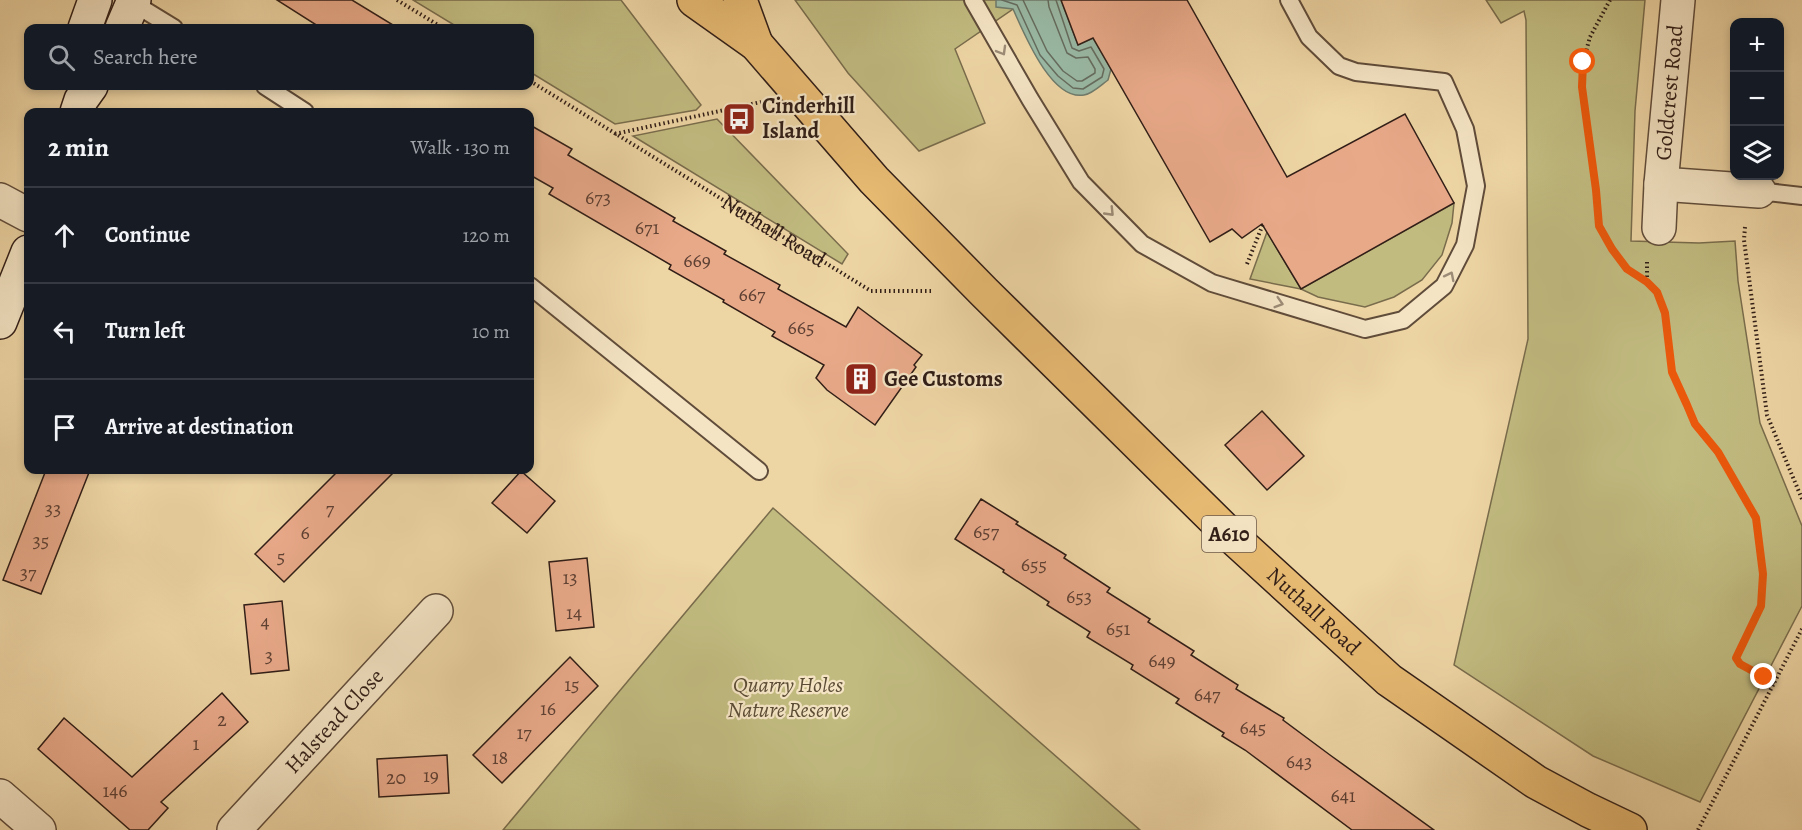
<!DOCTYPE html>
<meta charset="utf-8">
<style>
body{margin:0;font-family:Alegreya,serif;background:#20242c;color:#f1f3f6}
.controls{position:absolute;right:18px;top:18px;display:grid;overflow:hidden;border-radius:12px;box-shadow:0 3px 9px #0003}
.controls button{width:54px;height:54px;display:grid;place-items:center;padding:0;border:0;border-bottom:2px solid #363941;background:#171b24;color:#f1f3f6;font:30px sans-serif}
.stop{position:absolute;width:18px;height:18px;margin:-14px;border:4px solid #ea580c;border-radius:50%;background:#fff}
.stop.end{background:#ea580c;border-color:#fff;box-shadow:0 2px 6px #0008}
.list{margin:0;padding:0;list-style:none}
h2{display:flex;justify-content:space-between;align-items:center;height:78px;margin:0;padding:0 24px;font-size:26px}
h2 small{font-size:20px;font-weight:400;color:#9ea1a6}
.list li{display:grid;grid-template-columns:39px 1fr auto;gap:18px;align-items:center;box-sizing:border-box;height:96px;padding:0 24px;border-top:2px solid #363941}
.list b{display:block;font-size:22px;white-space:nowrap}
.list em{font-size:20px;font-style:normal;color:#9ea1a6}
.icon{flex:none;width:33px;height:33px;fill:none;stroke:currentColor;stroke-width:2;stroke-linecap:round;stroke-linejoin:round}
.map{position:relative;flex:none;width:1802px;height:830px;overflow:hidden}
.search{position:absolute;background:#171b24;box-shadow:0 3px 9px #0003;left:24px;top:24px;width:510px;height:66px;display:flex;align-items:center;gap:15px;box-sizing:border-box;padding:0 21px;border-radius:12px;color:#9ea1a6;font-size:22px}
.panel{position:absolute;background:#171b24;box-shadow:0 3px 9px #0003;left:24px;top:108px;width:510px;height:366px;border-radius:12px}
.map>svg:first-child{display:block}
</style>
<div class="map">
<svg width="1802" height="830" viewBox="0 0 1802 830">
<rect width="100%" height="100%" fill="#eed5a4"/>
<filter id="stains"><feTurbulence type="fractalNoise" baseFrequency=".00333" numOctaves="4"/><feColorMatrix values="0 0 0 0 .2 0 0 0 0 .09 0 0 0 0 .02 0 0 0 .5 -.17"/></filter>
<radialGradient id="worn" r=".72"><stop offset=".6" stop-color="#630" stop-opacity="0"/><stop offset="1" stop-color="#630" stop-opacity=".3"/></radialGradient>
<g fill="#c1bb80" stroke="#796c4c" stroke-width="1.5">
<path d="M 413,0 L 621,0 L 701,105 L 696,110 L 615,124 L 530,72 L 530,28 L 459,28 Z"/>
<path d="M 795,0 L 996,0 L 1013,9 L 955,49 L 985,123 L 919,151 L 848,73 Z"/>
<path d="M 1486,0 L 1645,0 L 1635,111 L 1631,241 L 1699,243 L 1735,241 L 1738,281 L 1760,423 L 1802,526 L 1802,606 L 1700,802 L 1593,756 L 1454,665 L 1528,339 L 1526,20 L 1524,11 L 1501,23 Z"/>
<path d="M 717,119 L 848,254 L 842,264 L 633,136 Z"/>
<path d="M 1454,203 L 1452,223 L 1442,255 L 1422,280 L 1394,297 L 1365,307 L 1318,297 L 1301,289 L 1250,279 L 1267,232 L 1301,289 Z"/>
<path d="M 773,508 L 1140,830 L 503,830 Z"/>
</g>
<path fill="#99b9a5" stroke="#6f7b6c" stroke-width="1.5" d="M 996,0 L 1061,0 L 1078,45 L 1093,38 L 1111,69 L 1108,80 C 1101,85 1092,94 1084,95 C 1051,101 1024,33 1013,9 L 996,7 Z"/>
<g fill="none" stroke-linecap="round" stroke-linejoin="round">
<g stroke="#656c5e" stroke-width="1.5">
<path d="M 1002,0 L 1017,5 L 1040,55 L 1058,76 L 1073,88 L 1083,89 L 1102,77 L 1104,69 L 1091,47 L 1079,51 L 1072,48 L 1056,0"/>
<path d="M 1023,0 L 1047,51 L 1063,71 L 1077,81 L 1082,81 L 1095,73 L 1095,69 L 1088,57 L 1076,58 L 1067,53 L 1049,7 L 1048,0"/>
</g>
</g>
<g fill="#e8a989" stroke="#311e17" stroke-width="1.5">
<path d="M 277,0 L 352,0 L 398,28 L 321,28 Z"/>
<path d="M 1061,0 L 1187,0 L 1287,177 L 1405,114 L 1454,203 L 1301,289 L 1262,224 L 1242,238 L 1232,229 L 1210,242 L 1093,38 L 1078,45 Z"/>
<path d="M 530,125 L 572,149 L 568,155 L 675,218 L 673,221 L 726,251 L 724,254 L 780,285 L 778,289 L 846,327 L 858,307 L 922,355 L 914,365 L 916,367 L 875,425 L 827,390 L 816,378 L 824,365 L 772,336 L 775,332 L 723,302 L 724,300 L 669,269 L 671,265 L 549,194 L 553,188 L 530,175 Z"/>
<path d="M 1262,411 L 1304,456 L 1267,490 L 1225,445 Z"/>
<path d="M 46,470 L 90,470 L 41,594 L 3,580 Z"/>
<path d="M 339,470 L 396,470 L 284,582 L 255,554 Z"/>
<path d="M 521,471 L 555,501 L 527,533 L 492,503 Z"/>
<path d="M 981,499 L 1018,522 L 1016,524 L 1066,555 L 1064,558 L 1110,588 L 1107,592 L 1150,619 L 1148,622 L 1194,651 L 1191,655 L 1238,685 L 1236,689 L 1284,718 L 1283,720 L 1330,755 L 1434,830 L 1352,830 L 1245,750 L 1222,736 L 1224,733 L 1176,703 L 1179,699 L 1131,669 L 1133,665 L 1087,637 L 1090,632 L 1047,605 L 1049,602 L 1003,572 L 1004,570 L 955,539 Z"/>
<path d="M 587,558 L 594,627 L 556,631 L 549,562 Z"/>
<path d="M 282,601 L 289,670 L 251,674 L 244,605 Z"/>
<path d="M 570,657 L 598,686 L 502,783 L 473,755 Z"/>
<path d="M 222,693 L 248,722 L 161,802 L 168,808 L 148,830 L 130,830 L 38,749 L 64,718 L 132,777 Z"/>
<path d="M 447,755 L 449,793 L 379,797 L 377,759 Z"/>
</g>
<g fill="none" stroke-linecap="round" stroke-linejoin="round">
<defs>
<g id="lane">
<path d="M 973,0 L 1030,99 L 1081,182 L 1142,244 L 1212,283 L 1365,329 L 1403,320 L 1444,286 L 1465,245 L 1476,186 L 1465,129 L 1444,82 L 1356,72 L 1339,66 L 1309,37 L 1289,0"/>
<path d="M 133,3 L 174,28"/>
<path d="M 265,86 L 305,112"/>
<path d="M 1759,191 L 1802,196"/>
<path d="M 530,286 L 759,471"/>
</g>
<g id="street">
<path d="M 1661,184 L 1759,191"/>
<path d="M 0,200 L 28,215"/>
<path id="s2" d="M 1659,228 L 1661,184 L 1678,0"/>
<path d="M 0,796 L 39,830"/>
<path id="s3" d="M 234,830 L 436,611"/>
</g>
<g id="secondary">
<path d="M 85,28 L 95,0"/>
<path d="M 122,28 L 134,0"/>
<path d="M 77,112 L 81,100 L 91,86"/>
<path d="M 0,322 L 28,252"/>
</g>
<g id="highway">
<path id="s4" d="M 694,0 L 756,44 L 874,180 L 984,292 L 1228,533 L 1389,680 L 1536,782 L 1588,810 L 1630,830"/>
<path d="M 740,0 L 756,44"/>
</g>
</defs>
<use href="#lane" stroke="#604c3a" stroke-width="20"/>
<use href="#street" stroke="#604c3a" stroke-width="36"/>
<use href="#secondary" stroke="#311e17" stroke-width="36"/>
<use href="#highway" stroke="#311e17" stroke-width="36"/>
<g stroke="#311e17" stroke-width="4" stroke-dasharray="1.5 3" stroke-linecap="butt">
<path d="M 397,0 L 443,28"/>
<path d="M 1610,0 L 1590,37 L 1583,62 L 1582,87 L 1596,190 L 1599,226 L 1612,249 L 1627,269 L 1647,282 L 1657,292 L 1665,313 L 1673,372 L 1687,405 L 1695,424 L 1718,452 L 1756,518 L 1763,574 L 1761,606 L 1736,659 L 1740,664 L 1775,683"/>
<path id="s1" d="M 530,81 L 871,291 L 932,291"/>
<path d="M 615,134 L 761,102"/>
<path d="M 1745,227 L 1744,240 L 1767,415 L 1802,499"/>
<path d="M 1647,262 L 1647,281"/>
<path d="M 1247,264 L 1263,224"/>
<path d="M 1698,830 L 1802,629"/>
</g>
<use href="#lane" stroke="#f4e4c4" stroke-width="16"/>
<use href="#street" stroke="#f4e4c4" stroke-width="33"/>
<use href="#secondary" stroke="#f4e4c4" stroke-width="33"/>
<use href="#highway" stroke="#e7ba72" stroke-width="33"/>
</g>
<defs><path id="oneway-chevron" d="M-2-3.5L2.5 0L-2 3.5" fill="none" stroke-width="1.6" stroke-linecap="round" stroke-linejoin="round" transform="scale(1.5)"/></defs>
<g stroke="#9c8b76">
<use href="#oneway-chevron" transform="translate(1002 51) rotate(60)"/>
<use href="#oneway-chevron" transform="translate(1110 212) rotate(46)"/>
<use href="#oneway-chevron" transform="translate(1450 276) rotate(-63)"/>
<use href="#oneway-chevron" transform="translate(1279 303) rotate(17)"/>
</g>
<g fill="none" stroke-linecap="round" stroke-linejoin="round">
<path stroke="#ea580c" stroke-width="8" d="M 1583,62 L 1582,87 L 1596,190 L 1599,226 L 1612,249 L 1627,269 L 1647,282 L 1657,292 L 1665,313 L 1672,372 L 1687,405 L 1695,424 L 1718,452 L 1756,518 L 1763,574 L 1761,606 L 1736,658 L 1740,664 L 1764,677"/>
</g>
<defs>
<symbol id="bus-square" viewBox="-11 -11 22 22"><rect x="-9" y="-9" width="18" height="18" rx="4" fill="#8f2418" stroke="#f4e4c4"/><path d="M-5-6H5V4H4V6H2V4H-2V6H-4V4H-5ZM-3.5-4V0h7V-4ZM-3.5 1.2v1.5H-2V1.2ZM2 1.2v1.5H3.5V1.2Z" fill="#fff"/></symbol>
<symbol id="building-square" viewBox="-11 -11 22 22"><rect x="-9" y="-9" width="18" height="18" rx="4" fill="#8f2418" stroke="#f4e4c4"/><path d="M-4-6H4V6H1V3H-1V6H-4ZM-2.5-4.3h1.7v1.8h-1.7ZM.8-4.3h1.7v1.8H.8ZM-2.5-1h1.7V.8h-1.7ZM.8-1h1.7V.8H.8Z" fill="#fff"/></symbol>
</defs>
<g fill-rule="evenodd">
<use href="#bus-square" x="720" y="100" width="38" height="38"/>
<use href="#building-square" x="842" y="360" width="38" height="38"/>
</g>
<g text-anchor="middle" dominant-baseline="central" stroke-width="4.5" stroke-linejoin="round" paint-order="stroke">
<g font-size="20" fill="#5f4134">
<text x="598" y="197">673</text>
<text x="647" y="227">671</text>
<text x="697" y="260">669</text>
<text x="752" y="294">667</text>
<text x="801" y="327">665</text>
<text x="53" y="508">33</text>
<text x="330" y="508">7</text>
<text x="986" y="531">657</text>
<text x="305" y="532">6</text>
<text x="41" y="540">35</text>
<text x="281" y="556">5</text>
<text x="1034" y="564">655</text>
<text x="28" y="572">37</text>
<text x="570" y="577">13</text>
<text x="1079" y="596">653</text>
<text x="574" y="612">14</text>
<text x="265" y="621">4</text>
<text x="1118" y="628">651</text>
<text x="269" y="655">3</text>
<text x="1162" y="660">649</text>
<text x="572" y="684">15</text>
<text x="1207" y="694">647</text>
<text x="548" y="708">16</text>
<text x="222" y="719">2</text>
<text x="1253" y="727">645</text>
<text x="524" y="732">17</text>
<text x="196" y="743">1</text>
<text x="500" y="757">18</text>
<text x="1299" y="761">643</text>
<text x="431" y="775">19</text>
<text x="396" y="777">20</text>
<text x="115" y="790">146</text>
<text x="1343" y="795">641</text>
</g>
<rect fill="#f4e4c4" stroke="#6c594b" stroke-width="1.5" x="1202" y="516" width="54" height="36" rx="4.5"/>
<g font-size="21" font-weight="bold" fill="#311e17">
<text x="1229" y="534">A610</text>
</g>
<g font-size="22" fill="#311e17" stroke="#f4e4c4">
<text stroke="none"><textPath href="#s2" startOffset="136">Goldcrest Road</textPath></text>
<text stroke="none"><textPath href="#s1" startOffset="286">Nuthall Road</textPath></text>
<text stroke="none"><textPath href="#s4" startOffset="872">Nuthall Road</textPath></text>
<text stroke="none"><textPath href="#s3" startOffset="148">Halstead Close</textPath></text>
</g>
<g font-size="22" font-weight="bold" fill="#311e17" stroke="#f4e4c4" text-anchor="start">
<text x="762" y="106">Cinderhill<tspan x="762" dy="25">Island</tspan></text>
<text x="884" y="379">Gee Customs</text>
</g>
<g font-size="22" font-style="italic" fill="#5c4d36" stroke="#f4e4c4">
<text x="788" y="685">Quarry Holes<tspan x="788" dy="25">Nature Reserve</tspan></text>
</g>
</g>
<rect width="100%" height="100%" filter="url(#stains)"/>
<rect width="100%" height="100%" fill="url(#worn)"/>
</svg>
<div class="controls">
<button>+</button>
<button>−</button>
<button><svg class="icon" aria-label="layers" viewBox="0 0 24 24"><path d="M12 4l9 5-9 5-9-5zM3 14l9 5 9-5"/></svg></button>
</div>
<div class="stop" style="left:1583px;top:62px"></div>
<div class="stop end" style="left:1764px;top:677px"></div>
<div class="search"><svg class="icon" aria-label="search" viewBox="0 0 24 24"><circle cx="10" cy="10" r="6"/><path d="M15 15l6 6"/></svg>Search here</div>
<section class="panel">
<h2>2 min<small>Walk · 130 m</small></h2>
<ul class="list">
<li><svg class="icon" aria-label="ahead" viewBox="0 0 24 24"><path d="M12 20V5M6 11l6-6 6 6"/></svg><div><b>Continue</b></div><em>120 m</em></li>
<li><svg class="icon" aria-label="left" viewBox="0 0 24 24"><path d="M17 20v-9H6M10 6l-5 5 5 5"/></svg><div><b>Turn left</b></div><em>10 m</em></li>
<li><svg class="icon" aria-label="arrive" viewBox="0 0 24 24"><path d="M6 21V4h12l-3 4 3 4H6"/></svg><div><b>Arrive at destination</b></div></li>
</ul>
</section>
</div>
